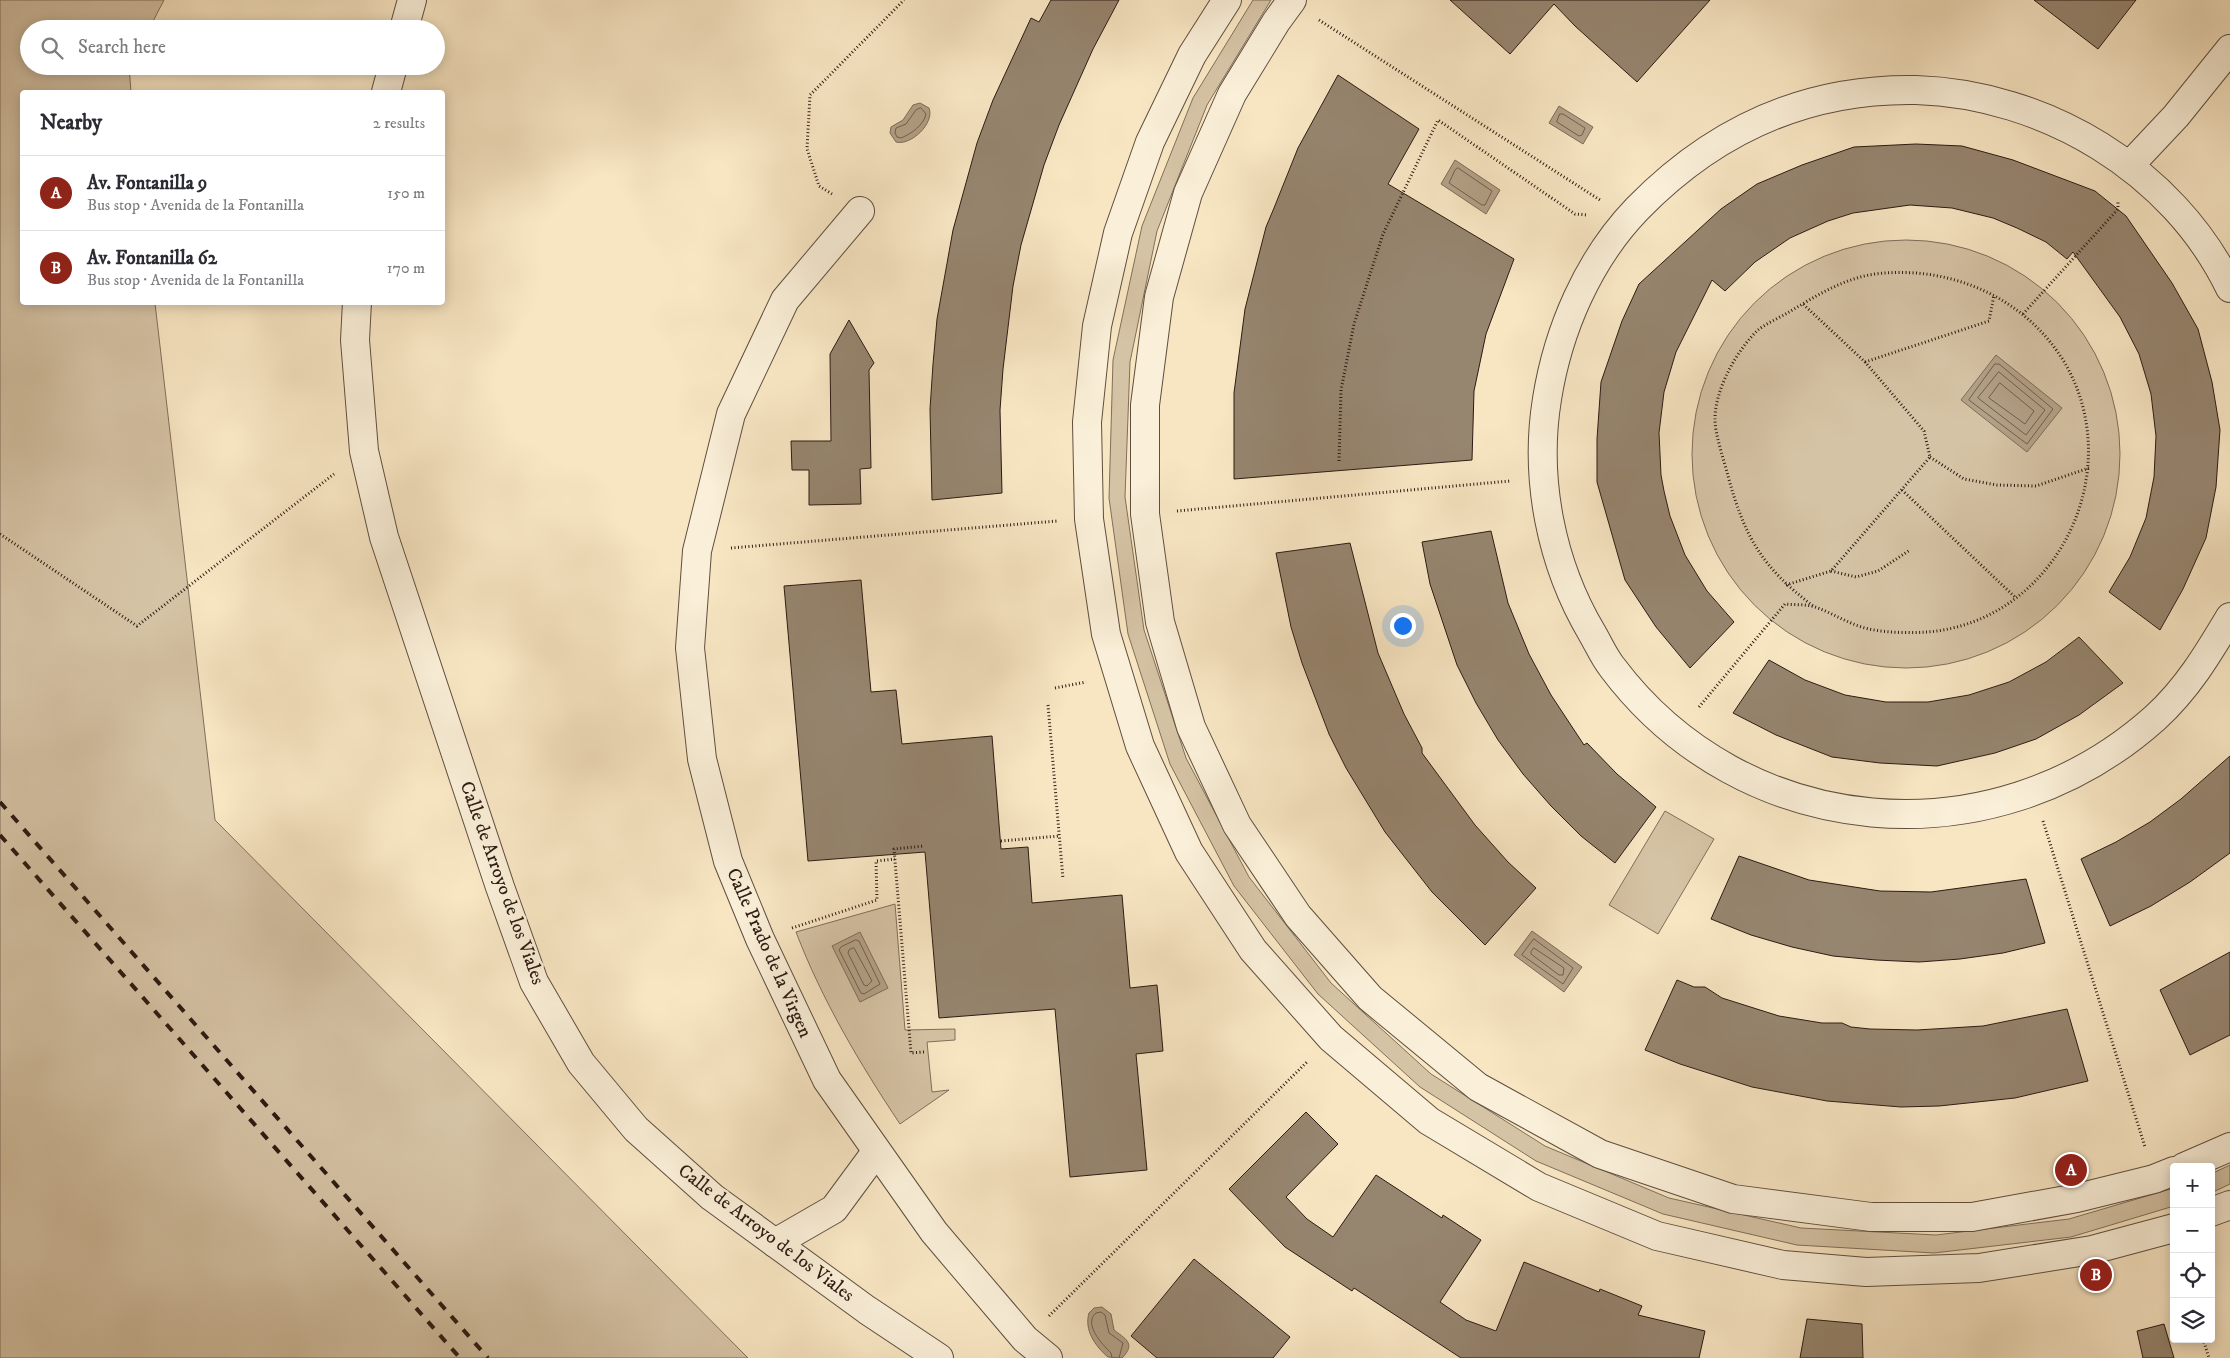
<!DOCTYPE html>
<meta charset="utf-8">
<style>
body{margin:0;font-family:"IM FELL DW Pica",serif;background:#f7f7f7;color:#2b2b33}
.controls{position:absolute;right:15px;bottom:15px;display:grid;overflow:hidden;border-radius:5px;box-shadow:0 2px 12px #0003}
.controls button{width:45px;height:45px;display:grid;place-items:center;padding:0;border:0;border-bottom:1px solid #e1e1e2;background:#fff;color:#2b2b33;font:25px sans-serif}
.you{position:absolute;left:1402px;top:625px;width:18px;height:18px;margin:-12px;border:4px solid #fff;border-radius:50%;background:#1a73e8;box-shadow:0 0 0 8px #1a73e833}
.badge{display:grid;place-items:center;width:32px;height:32px;border-radius:50%;background:#8f2418;color:#fff;font-size:16px;font-weight:700}
.pin{position:absolute;translate:-50% -50%;border:2px solid #fff;box-shadow:0 1px 5px #0006}
.list{margin:0;padding:0;list-style:none}
h2{display:flex;justify-content:space-between;align-items:center;height:65px;margin:0;padding:0 20px;font-size:21px}
h2 small{font-size:16px;font-weight:400;color:#7c7c81}
.list li{display:grid;grid-template-columns:32px 1fr auto;gap:15px;align-items:center;box-sizing:border-box;height:75px;padding:0 20px;border-top:1px solid #e1e1e2}
.list b{display:block;font-size:19px;white-space:nowrap}
.list p{margin:0;font-size:16px;white-space:nowrap;color:#7c7c81}
.list em{font-size:16px;font-style:normal;color:#7c7c81}
.icon{flex:none;width:28px;height:28px;fill:none;stroke:currentColor;stroke-width:2;stroke-linecap:round;stroke-linejoin:round}
.map{position:relative;flex:none;width:2230px;height:1358px;overflow:hidden}
.search{position:absolute;background:#fff;box-shadow:0 2px 12px #0003;left:20px;top:20px;width:425px;height:55px;display:flex;align-items:center;gap:12px;box-sizing:border-box;padding:0 18px;border-radius:28px;color:#7c7c81;font-size:19px}
.panel{position:absolute;background:#fff;box-shadow:0 2px 12px #0003;left:20px;top:90px;width:425px;height:215px;border-radius:5px}
.map>svg:first-child{display:block}
</style>
<div class="map">
<svg width="2230" height="1358" viewBox="0 0 2230 1358">
<rect width="100%" height="100%" fill="#f8e6c3"/>
<filter id="stains"><feTurbulence type="fractalNoise" baseFrequency=".004" numOctaves="4"/><feColorMatrix values="0 0 0 0 .2 0 0 0 0 .09 0 0 0 0 .02 0 0 0 .5 -.17"/></filter>
<radialGradient id="worn" r=".72"><stop offset=".6" stop-color="#630" stop-opacity="0"/><stop offset="1" stop-color="#630" stop-opacity=".3"/></radialGradient>
<g fill="#d5c3a5" stroke="#806f5c">
<path d="M 0,0 L 164,0 L 149,29 L 29,29 L 29,66 L 129,66 L 131,92 L 22,92 L 22,302 L 155,303 L 215,820 L 748,1358 L 0,1358 Z"/>
<path d="M 1253,0 L 1271,0 L 1207,105 L 1157,231 L 1130,362 L 1125,497 L 1144,630 L 1186,758 L 1249,877 L 1331,983 L 1431,1074 L 1545,1146 L 1669,1198 L 1801,1228 L 1936,1235 L 2069,1219 L 2174,1188 L 2174,1206 L 2071,1237 L 1934,1253 L 1797,1245 L 1663,1214 L 1536,1161 L 1420,1087 L 1318,994 L 1234,886 L 1170,764 L 1128,634 L 1109,498 L 1113,360 L 1142,226 L 1193,98 Z"/>
<circle cx="1906" cy="454" r="214"/>
<path d="M 1665,811 L 1714,839 L 1658,934 L 1609,905 Z"/>
<path d="M 895,904 L 905,1030 L 955,1029 L 955,1040 L 927,1042 L 932,1092 L 949,1090 L 900,1124 C 860,1064 822,1000 796,932 Z"/>
<path d="M 2230,1165 L 2230,1184 L 2211,1193 L 2211,1174 Z"/>
</g>
<g fill="#b3a187" stroke="#7d6b59">
<path d="M 920,103 L 929,108 C 935,123 911,146 896,142 L 890,133 L 891,127 L 903,120 L 913,105 Z"/>
<path d="M 1559,106 L 1593,127 L 1583,144 L 1549,123 Z"/>
<path d="M 1455,160 L 1500,190 L 1486,214 L 1441,184 Z"/>
<path d="M 1996,355 L 2062,408 L 2027,452 L 1961,400 Z"/>
<path d="M 1532,931 L 1582,967 L 1564,992 L 1514,955 Z"/>
<path d="M 860,932 L 888,988 L 860,1002 L 832,946 Z"/>
<path d="M 1102,1307 L 1111,1314 L 1114,1330 C 1124,1338 1137,1343 1122,1358 L 1108,1357 C 1095,1346 1084,1330 1089,1313 L 1094,1308 Z"/>
</g>
<g fill="none" stroke-linecap="round" stroke-linejoin="round">
<g stroke="#705e4d" stroke-width="1">
<path d="M 921,108 L 926,114 C 924,125 911,134 901,138 L 897,137 L 895,133 L 896,128 L 906,124 L 916,110 Z"/>
<path d="M 1560,114 L 1563,114 L 1585,128 L 1582,135 L 1579,136 L 1557,122 Z"/>
<path d="M 1458,168 L 1492,191 L 1485,205 L 1482,205 L 1449,183 L 1455,170 Z"/>
<path d="M 1995,364 L 1999,364 L 2053,409 L 2027,444 L 1969,400 Z"/>
<path d="M 1999,372 L 2045,410 L 2026,435 L 1978,398 Z"/>
<path d="M 2000,383 L 2034,411 L 2025,424 L 1989,398 Z"/>
<path d="M 1534,939 L 1573,968 L 1563,984 L 1522,955 Z"/>
<path d="M 856,940 L 859,941 L 880,984 L 864,994 L 861,993 L 839,950 L 841,947 Z"/>
<path d="M 854,948 L 872,981 L 867,986 L 864,985 L 848,953 L 849,950 Z"/>
<path d="M 1534,948 L 1564,968 L 1563,975 L 1559,975 L 1531,954 L 1531,952 Z"/>
<path d="M 1112,1358 L 1111,1353 C 1102,1344 1083,1324 1096,1313 L 1101,1312 L 1105,1315 L 1109,1333 L 1123,1343 L 1119,1358"/>
</g>
</g>
<g fill="#96856f" stroke="#2c1b13">
<path d="M 1051,0 L 1119,0 L 1093,49 L 1059,125 L 1044,165 L 1021,245 L 1013,286 L 1003,369 L 1000,410 L 1002,493 L 932,500 L 930,409 L 933,364 L 937,319 L 953,230 L 977,143 L 993,100 L 1031,18 L 1039,22 Z"/>
<path d="M 1450,0 L 1710,0 L 1637,82 L 1575,26 L 1554,4 L 1510,54 Z"/>
<path d="M 2034,0 L 2136,0 L 2098,49 Z"/>
<path d="M 1338,75 L 1419,129 L 1388,184 L 1514,259 L 1486,334 L 1474,391 L 1472,460 L 1234,479 L 1234,393 L 1245,309 L 1266,227 L 1274,208 L 1298,148 Z"/>
<path d="M 1916,144 L 1962,146 L 2013,160 L 2095,191 L 2126,216 L 2172,283 L 2198,329 L 2212,382 L 2220,430 L 2216,487 L 2206,538 L 2183,589 L 2160,630 L 2109,592 L 2130,557 L 2146,518 L 2154,477 L 2156,436 L 2151,394 L 2139,354 L 2120,317 L 2073,252 L 2067,259 L 2046,242 L 2017,228 L 1993,218 L 1952,208 L 1910,205 L 1853,213 L 1828,221 L 1790,238 L 1755,262 L 1725,291 L 1712,280 L 1676,352 L 1664,392 L 1659,433 L 1661,475 L 1664,491 L 1670,516 L 1685,555 L 1707,591 L 1734,622 L 1690,668 L 1656,627 L 1625,580 L 1597,482 L 1597,439 L 1601,382 L 1622,321 L 1639,284 L 1721,209 L 1757,184 L 1802,165 L 1854,147 Z"/>
<path d="M 849,320 L 874,363 L 869,370 L 871,468 L 860,469 L 861,504 L 809,505 L 809,470 L 792,470 L 791,441 L 831,441 L 830,354 Z"/>
<path d="M 1491,531 L 1508,603 L 1529,654 L 1551,695 L 1584,745 L 1587,743 L 1617,774 L 1656,807 L 1615,863 L 1581,836 L 1551,806 L 1523,774 L 1498,740 L 1476,703 L 1457,665 L 1430,584 L 1422,542 Z"/>
<path d="M 1350,543 L 1378,653 L 1404,714 L 1422,748 L 1422,753 L 1475,825 L 1508,862 L 1536,888 L 1485,945 L 1432,892 L 1385,832 L 1346,768 L 1329,734 L 1302,663 L 1291,627 L 1276,553 Z"/>
<path d="M 861,580 L 871,692 L 896,690 L 902,744 L 992,736 L 1001,849 L 1028,847 L 1032,903 L 1122,895 L 1130,988 L 1157,985 L 1159,1005 L 1163,1051 L 1136,1054 L 1147,1170 L 1070,1177 L 1055,1009 L 939,1018 L 925,852 L 808,861 L 784,586 Z"/>
<path d="M 2079,637 L 2123,683 L 2079,715 L 2036,739 L 1995,753 L 1937,766 L 1880,763 L 1832,757 L 1776,735 L 1733,713 L 1769,660 L 1805,680 L 1845,695 L 1886,702 L 1928,702 L 1969,695 L 2009,682 L 2046,662 Z"/>
<path d="M 2230,756 L 2230,853 L 2190,882 L 2151,906 L 2110,926 L 2081,859 L 2116,842 L 2150,822 L 2181,799 Z"/>
<path d="M 1739,856 L 1809,880 L 1880,891 L 1931,892 L 2026,879 L 2045,943 L 2003,953 L 1960,959 L 1919,962 L 1876,960 L 1833,956 L 1792,947 L 1751,935 L 1711,919 Z"/>
<path d="M 2230,952 L 2230,1035 L 2190,1055 L 2160,990 Z"/>
<path d="M 1677,980 L 1694,987 L 1705,987 L 1722,998 L 1779,1016 L 1822,1023 L 1842,1023 L 1851,1027 L 1870,1029 L 1917,1030 L 1983,1026 L 2067,1009 L 2088,1081 L 2015,1098 L 1939,1106 L 1901,1107 L 1827,1101 L 1752,1087 L 1680,1064 L 1645,1050 Z"/>
<path d="M 1306,1112 L 1338,1144 L 1286,1197 L 1307,1219 L 1333,1237 L 1376,1175 L 1442,1218 L 1443,1215 L 1481,1240 L 1440,1302 L 1466,1320 L 1496,1331 L 1524,1262 L 1599,1292 L 1600,1289 L 1642,1306 L 1638,1315 L 1705,1331 L 1699,1358 L 1461,1358 L 1354,1288 L 1352,1291 L 1285,1247 L 1229,1189 Z"/>
<path d="M 1194,1259 L 1290,1337 L 1273,1358 L 1157,1358 L 1131,1336 Z"/>
<path d="M 1807,1319 L 1862,1324 L 1863,1358 L 1800,1358 Z"/>
<path d="M 2164,1324 L 2174,1358 L 2143,1358 L 2137,1331 Z"/>
</g>
<g fill="none" stroke-linecap="round" stroke-linejoin="round">
<defs>
<g id="minor">
<path d="M 1227,0 L 1192,55 L 1150,142 L 1118,233 L 1097,326 L 1087,422 L 1089,519 L 1106,634 L 1140,746 L 1189,852 L 1253,950 L 1331,1038 L 1429,1121 L 1539,1187 L 1657,1236 L 1783,1265 L 1866,1272 L 1979,1268 L 2092,1250 L 2174,1228"/>
<path d="M 1292,0 L 1276,22 L 1232,94 L 1188,193 L 1159,297 L 1145,405 L 1145,514 L 1160,622 L 1191,727 L 1237,825 L 1298,916 L 1370,998 L 1478,1087 L 1600,1154 L 1733,1199 L 1871,1217 L 1972,1217 L 2077,1198 L 2154,1179 L 2174,1171"/>
<path d="M 404,29 L 412,0"/>
<path d="M 386,92 L 393,66"/>
<path d="M 2129,166 L 2176,116 L 2230,49"/>
<path d="M 860,211 L 785,300 L 731,414 L 697,551 L 690,648 L 702,759 L 728,861 L 760,939 L 827,1080 L 934,1232 L 1025,1339 L 1048,1358"/>
<path d="M 2230,288 C 2173,170 2045,94 1916,90 C 1806,88 1713,131 1637,209 C 1588,260 1558,330 1547,399 C 1534,479 1551,564 1592,633 C 1599,645 1604,657 1612,667 C 1743,842 1993,863 2155,718 C 2187,689 2208,654 2230,617"/>
<path d="M 357,302 L 355,340 L 364,451 L 384,537 L 500,887 L 534,982 L 581,1063 L 636,1129 L 712,1197 L 867,1310 L 939,1358"/>
<path d="M 2184,1167 L 2230,1147"/>
<path d="M 2211,1212 L 2230,1205"/>
<path d="M 775,1243 L 834,1209 L 876,1152"/>
</g>
</defs>
<use href="#minor" stroke="#5f4e3f" stroke-width="30"/>
<g stroke="#2c1b13" stroke-width="3" stroke-dasharray="1 2.5" stroke-linecap="butt">
<path d="M 1319,20 L 1600,200"/>
<path d="M 832,194 L 819,186 L 807,149 L 810,95 L 904,0"/>
<path d="M 2023,314 L 2118,209 L 2118,201"/>
<path d="M 1865,362 L 1989,321 L 1994,295"/>
<path d="M 1930,457 L 1964,479 L 1997,485 L 2036,486 L 2089,468"/>
<path d="M 1339,461 L 1341,390 L 1354,324 L 1383,234 L 1438,120 L 1575,214 L 1587,215"/>
<path d="M 1902,490 L 2016,598"/>
<path d="M 1177,511 L 1510,481"/>
<path d="M 0,534 L 137,626 L 334,474"/>
<path d="M 731,548 L 1057,521"/>
<path d="M 1831,571 L 1856,577 L 1878,571 L 1910,550"/>
<path d="M 1786,585 L 1831,571 L 1930,457 L 1924,431 L 1865,362 L 1803,304"/>
<path d="M 1055,688 L 1086,682"/>
<path d="M 1048,705 L 1063,879"/>
<path d="M 1699,707 L 1785,604 C 1795,605 1806,604 1815,607 C 1833,613 1850,625 1869,629 C 1888,633 1909,633 1928,632 C 2055,621 2128,475 2066,365 C 2035,311 1978,278 1916,273 C 1897,272 1876,272 1857,278 C 1833,285 1811,299 1789,312 C 1779,318 1767,323 1758,330 C 1737,350 1715,389 1715,419 C 1715,435 1724,460 1728,476 C 1745,538 1762,567 1813,606"/>
<path d="M 2043,821 L 2145,1147"/>
<path d="M 1001,841 L 1059,836"/>
<path d="M 792,928 L 877,900 L 876,861 L 895,859"/>
<path d="M 924,1052 L 911,1053 L 894,849 L 924,846"/>
<path d="M 1049,1316 L 1308,1061"/>
<path d="M 2203,1339 L 2209,1358"/>
</g>
<use href="#minor" stroke="#faefd8" stroke-width="28"/>
<g stroke="#2c1b13" stroke-width="4" stroke-dasharray="9 9" stroke-linecap="butt">
<path d="M 0,802 L 488,1358"/>
<path d="M 0,835 L 460,1358"/>
</g>
</g>
<g text-anchor="middle" dominant-baseline="central" stroke-width="5" stroke-linejoin="round" paint-order="stroke">
<g font-size="19" fill="#2c1b13" stroke="#faefd8">
<text transform="translate(502 883) rotate(70)">Calle de Arroyo de los Viales</text>
<text transform="translate(769 953) rotate(66)">Calle Prado de la Virgen</text>
<text transform="translate(766 1233) rotate(37)">Calle de Arroyo de los Viales</text>
</g>
</g>
<rect width="100%" height="100%" filter="url(#stains)"/>
<rect width="100%" height="100%" fill="url(#worn)"/>
</svg>
<div class="controls">
<button>+</button>
<button>−</button>
<button><svg class="icon" aria-label="locate" viewBox="0 0 24 24"><circle cx="12" cy="12" r="6"/><path d="M12 2v4M12 18v4M2 12h4M18 12h4"/></svg></button>
<button><svg class="icon" aria-label="layers" viewBox="0 0 24 24"><path d="M12 4l9 5-9 5-9-5zM3 14l9 5 9-5"/></svg></button>
</div>
<div class="you"></div>
<div class="pin badge" style="left:2071px;top:1170px">A</div>
<div class="pin badge" style="left:2096px;top:1275px">B</div>
<div class="search"><svg class="icon" aria-label="search" viewBox="0 0 24 24"><circle cx="10" cy="10" r="6"/><path d="M15 15l6 6"/></svg>Search here</div>
<section class="panel">
<h2>Nearby<small>2 results</small></h2>
<ul class="list">
<li><span class="badge">A</span><div><b>Av. Fontanilla 9</b><p>Bus stop · Avenida de la Fontanilla</p></div><em>150 m</em></li>
<li><span class="badge">B</span><div><b>Av. Fontanilla 62</b><p>Bus stop · Avenida de la Fontanilla</p></div><em>170 m</em></li>
</ul>
</section>
</div>
